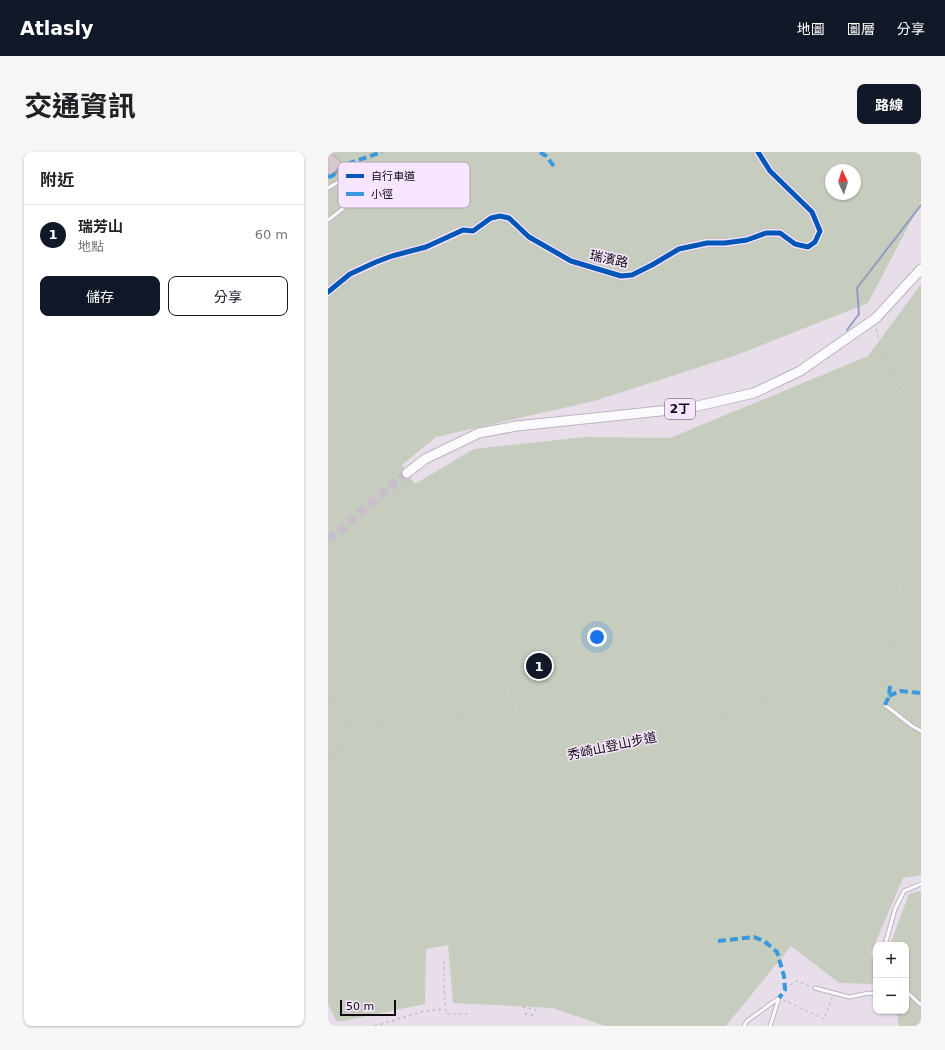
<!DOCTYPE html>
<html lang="zh-TW">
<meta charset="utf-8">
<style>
body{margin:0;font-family:"DejaVu Sans","Noto Sans TC",sans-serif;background:#f6f6f6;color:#202124}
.controls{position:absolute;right:12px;bottom:12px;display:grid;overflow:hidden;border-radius:8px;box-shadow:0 1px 3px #0004}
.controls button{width:36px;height:36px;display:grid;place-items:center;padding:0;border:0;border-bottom:1px solid #e0e0e0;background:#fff;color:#202124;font:20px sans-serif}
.compass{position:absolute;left:497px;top:12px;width:36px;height:36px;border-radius:50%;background:#fff;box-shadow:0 1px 3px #0004;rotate:356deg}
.scale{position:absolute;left:12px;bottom:10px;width:56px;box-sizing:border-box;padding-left:4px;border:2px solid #0f0a11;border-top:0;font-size:11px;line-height:14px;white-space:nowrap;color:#0f0a11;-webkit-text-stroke:3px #f6e5fd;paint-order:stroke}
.you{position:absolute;left:269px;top:485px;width:14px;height:14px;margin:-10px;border:3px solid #fff;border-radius:50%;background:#1a73e8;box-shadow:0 0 0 6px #1a73e833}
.badge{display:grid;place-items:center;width:26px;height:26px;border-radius:50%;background:#111827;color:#fff;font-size:13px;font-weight:700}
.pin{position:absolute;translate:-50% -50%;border:2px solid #fff;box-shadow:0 1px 4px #0006}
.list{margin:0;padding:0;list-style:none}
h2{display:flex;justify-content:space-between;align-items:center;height:52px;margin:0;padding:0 16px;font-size:17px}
h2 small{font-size:13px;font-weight:400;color:#757577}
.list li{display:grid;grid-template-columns:26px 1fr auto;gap:12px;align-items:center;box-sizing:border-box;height:60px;padding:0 16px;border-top:1px solid #e0e0e0}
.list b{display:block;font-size:15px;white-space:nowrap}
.list p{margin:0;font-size:13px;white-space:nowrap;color:#757577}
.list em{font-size:13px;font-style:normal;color:#757577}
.actions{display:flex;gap:8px;padding:12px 16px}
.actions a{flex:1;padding:9px 0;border:1px solid #111827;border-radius:8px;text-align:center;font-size:14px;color:#111827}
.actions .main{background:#111827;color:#fff}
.map{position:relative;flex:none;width:593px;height:874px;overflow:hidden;border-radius:8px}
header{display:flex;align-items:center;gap:24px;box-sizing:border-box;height:56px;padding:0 20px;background:#111827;color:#fff}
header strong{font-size:19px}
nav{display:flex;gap:22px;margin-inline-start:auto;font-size:14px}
.intro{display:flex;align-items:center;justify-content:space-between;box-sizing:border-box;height:96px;padding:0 24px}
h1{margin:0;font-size:28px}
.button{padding:10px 18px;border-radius:8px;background:#111827;color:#fff;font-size:14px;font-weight:700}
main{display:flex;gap:24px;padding:0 24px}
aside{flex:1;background:#fff;border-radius:8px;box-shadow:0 1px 3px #0004}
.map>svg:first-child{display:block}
</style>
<header>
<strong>Atlasly</strong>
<nav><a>地圖</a><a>圖層</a><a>分享</a></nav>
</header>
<div class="intro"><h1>交通資訊</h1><a class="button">路線</a></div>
<main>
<aside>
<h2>附近<small></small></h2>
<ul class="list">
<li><span class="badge">1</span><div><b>瑞芳山</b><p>地點</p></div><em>60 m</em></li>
</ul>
<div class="actions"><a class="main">儲存</a><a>分享</a></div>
</aside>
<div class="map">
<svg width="593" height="874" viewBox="0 0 593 874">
<defs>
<filter id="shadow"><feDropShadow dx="2" dy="2" stdDeviation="1" flood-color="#0004"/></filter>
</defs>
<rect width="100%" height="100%" fill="#e7deea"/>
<g fill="#c6cdbe" fill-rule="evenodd">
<path d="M 0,0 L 593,0 L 593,50 L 540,151 L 406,204 L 266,249 L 108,285 L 74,313 L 87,332 L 146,297 L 257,285 L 342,286 L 540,204 L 593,132 L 593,723 L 575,726 L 543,801 L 548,816 L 548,832 L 511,831 L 463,794 L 398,874 L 277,874 L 225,856 L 125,851 L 120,793 L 98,797 L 97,852 L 9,870 L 0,852 ZM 503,18 L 527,18 L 527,42 L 503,42 Z"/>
<path d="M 593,739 L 593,874 L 571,874 L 569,859 L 578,859 L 578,793 L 562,793 L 581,742 Z"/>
</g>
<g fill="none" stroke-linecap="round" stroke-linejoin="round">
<path stroke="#919ec4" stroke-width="2" d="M 519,178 L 531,162 L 529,136 L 593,53"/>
</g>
<path fill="#d6c6d0" stroke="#c3b9c0" filter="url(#shadow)" d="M 3,1 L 14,12 L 3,23 L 0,20 L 0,4 Z"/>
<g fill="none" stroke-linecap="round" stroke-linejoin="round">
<path stroke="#c7bec9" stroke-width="9" stroke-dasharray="9 4.5" stroke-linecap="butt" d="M 0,388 L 79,321"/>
<defs>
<g id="service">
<path d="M 0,36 C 10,30 21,23 30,32 C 30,48 12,59 0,68"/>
<path d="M 557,553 L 584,574 L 593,579"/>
<path d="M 557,793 L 567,757 L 576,739 L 593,732"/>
<path d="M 487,836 L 521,845 L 541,841 L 548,842"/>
<path d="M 578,839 L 593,853"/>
<path d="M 416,874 L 419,869 L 451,846 L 442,874"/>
</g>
<path id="tertiary" d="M 0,140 L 22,122 L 48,110 L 64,104 L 98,95 L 135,78 L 145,79 L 163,66 L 172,64 L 181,66 L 201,85 L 243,109 L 293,124 L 304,123 L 324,113 L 351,97 L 379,91 L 397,91 L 419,88 L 438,81 L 452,81 L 467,92 L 480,95 L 487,90 L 492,79 L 484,60 L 442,19 L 430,0"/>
<path id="primary" d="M 79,321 L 97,307 L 151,281 L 189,274 L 361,256 L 426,241 L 472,219 L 548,166 L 593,117"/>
</defs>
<use href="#service" stroke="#bbb4bd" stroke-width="5"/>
<use href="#tertiary" stroke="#bbb4bd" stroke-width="9"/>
<use href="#primary" stroke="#bbb4bd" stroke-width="11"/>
<g stroke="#c7c4c8" stroke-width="1.5" stroke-dasharray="3 3" stroke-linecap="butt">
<path d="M 0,2 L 2,0"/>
<path d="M 548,177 L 559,215 L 563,219 L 583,213 L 593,219"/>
<path d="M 563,219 L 571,235 L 580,242 L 593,237"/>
<path d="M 593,432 L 575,434 L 586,475 L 562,495 L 556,522 L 562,533 L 593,526"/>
<path d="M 586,475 L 589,472"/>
<path d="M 438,545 L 450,530 L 458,507 L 463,499"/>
<path d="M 0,549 L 8,551 L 14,561 L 30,576 L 51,572 L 72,556 L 111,549 L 135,566 L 169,578 L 176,574 L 186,573 L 201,594 L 238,606 L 361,577 L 438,545 L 476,553 L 528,550 L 553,552"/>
<path d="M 186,573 L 183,534 L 199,511 L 205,512 L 208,511"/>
<path d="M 0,591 L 17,572 L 15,563"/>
<path d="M 0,608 L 11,597 L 17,594"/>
<path d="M 116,809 L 116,838 L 118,862 L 143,862"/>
<path d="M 457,836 L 469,829 L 482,834"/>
<path d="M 455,848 L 496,867 L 504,845"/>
</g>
<use href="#service" stroke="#fbfafc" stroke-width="3"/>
<use href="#tertiary" stroke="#fbfafc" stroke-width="7"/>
<use href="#primary" stroke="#fbfafc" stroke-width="9"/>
<g stroke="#bcbabe" stroke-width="2" stroke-dasharray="2 4" stroke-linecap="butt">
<path d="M 195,855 L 208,858"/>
<path d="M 197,862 L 209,864"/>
<path d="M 47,874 L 96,859 L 114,857"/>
</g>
<g stroke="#3a99de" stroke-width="4" stroke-dasharray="8 4" stroke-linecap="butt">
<path d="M 212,0 L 218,4 L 228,17"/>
<path d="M 0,25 L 4,24 L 16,13 L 54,0"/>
<path d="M 561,544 L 572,539 L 593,541"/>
<path d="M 557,553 L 561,544 L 562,533"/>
<path d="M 390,789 L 426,785 L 436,789 L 449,800 L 456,824 L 457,838 L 451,846"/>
</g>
<defs>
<path id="cycleway" d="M 0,140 L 22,122 L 48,110 L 64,104 L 98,95 L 135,78 L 145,79 L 163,66 L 172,64 L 181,66 L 201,85 L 243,109 L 293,124 L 304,123 L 324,113 L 351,97 L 379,91 L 397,91 L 419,88 L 438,81 L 452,81 L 467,92 L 480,95 L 487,90 L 492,79 L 484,60 L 442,19 L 430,0"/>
</defs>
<use href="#cycleway" stroke="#f6e5fd" stroke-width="8"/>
<use href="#cycleway" stroke="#0057b8" stroke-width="5"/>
</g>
<g text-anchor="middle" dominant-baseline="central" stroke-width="3" stroke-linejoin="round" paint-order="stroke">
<rect fill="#f6e5fd" stroke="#544c58" stroke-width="1" x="337" y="247" width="30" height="20" rx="3"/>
<g font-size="12" font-weight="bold" fill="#0f0a11">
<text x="352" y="257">2丁</text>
</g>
<g font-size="13" fill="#0f0a11" stroke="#f6e5fd">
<text transform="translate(281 107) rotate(12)">瑞濱路</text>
<text transform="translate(284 594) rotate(-12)">秀崎山登山步道</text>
</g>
</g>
<rect x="10" y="10" width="132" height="46" rx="6" fill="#f6e5fd" stroke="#b1a3b6" stroke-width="1"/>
<rect x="18" y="22" width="18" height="4" fill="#0057b8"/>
<rect x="18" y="40" width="18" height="4" fill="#3a99de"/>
<g font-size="11" fill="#0f0a11">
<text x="43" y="28">自行車道</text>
<text x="43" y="46">小徑</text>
</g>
</svg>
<div class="controls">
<button>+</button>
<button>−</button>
</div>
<svg class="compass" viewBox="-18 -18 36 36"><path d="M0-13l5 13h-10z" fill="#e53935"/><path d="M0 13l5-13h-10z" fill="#757577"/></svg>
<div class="scale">50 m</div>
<div class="you"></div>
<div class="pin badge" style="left:211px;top:514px">1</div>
</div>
</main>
